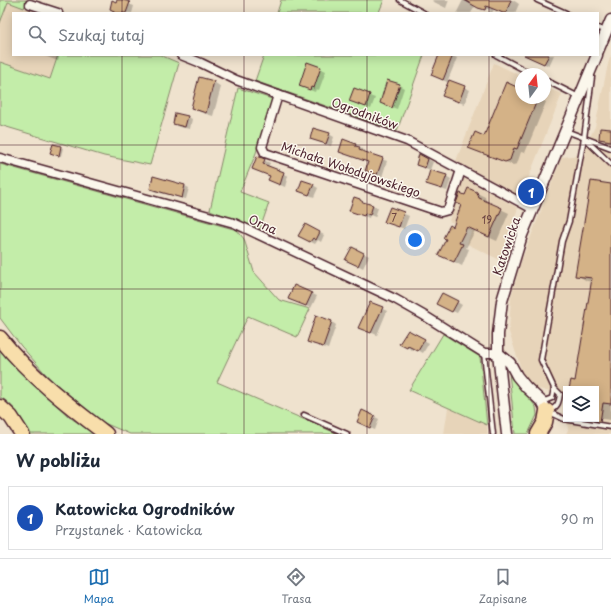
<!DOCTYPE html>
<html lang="pl">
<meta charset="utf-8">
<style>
body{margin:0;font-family:"Playpen Sans",sans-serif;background:#f2f2f3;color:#1f2937}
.controls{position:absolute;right:12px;bottom:12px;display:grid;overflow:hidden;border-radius:0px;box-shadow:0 2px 10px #0003}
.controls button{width:36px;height:36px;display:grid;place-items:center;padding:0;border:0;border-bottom:1px solid #e0e1e3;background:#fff;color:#1f2937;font:20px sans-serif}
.compass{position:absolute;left:515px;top:68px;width:36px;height:36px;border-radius:50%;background:#fff;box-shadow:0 2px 10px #0003;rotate:15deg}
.you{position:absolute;left:415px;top:240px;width:14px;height:14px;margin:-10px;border:3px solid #fff;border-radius:50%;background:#1a73e8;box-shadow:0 0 0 6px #1a73e833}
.badge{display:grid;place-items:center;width:26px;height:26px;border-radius:50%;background:#1f6fb2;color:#fff;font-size:13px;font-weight:700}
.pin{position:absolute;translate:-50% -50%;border:2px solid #fff;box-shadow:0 1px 4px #0006}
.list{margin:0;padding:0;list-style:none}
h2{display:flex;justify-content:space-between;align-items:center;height:52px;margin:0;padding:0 16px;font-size:17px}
h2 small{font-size:13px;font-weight:400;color:#747a83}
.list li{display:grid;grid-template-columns:26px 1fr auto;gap:12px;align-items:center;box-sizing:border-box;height:64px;margin:0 8px 8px;padding:0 8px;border:1px solid #e0e1e3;border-radius:0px}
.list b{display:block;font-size:15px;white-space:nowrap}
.list p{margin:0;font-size:13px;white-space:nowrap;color:#747a83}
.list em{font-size:13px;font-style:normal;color:#747a83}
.icon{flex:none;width:22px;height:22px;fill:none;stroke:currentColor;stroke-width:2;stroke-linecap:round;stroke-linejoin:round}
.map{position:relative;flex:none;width:611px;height:434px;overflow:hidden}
.search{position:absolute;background:#fff;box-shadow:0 2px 10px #0003;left:12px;right:12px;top:12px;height:44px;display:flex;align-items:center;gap:10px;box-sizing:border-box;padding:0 14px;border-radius:0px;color:#747a83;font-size:15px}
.sheet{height:124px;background:#fff}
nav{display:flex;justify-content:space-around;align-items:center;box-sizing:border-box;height:56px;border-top:1px solid #e0e1e3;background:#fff;font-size:11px;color:#747a83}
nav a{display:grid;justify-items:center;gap:2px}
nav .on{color:#1f6fb2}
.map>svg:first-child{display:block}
</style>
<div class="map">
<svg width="611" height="434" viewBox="0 0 611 434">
<rect width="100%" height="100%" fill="#efe2ce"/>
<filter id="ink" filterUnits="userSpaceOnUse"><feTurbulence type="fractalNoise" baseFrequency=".025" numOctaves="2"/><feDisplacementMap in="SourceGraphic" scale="8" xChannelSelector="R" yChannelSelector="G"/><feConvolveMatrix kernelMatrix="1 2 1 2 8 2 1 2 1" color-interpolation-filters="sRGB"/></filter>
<g filter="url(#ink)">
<g fill="#e7d4b9">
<path d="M 8,2 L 41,13 L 13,13 L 13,55 L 58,55 L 50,79 L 0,62 L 0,23 Z"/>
<path d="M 611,55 L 611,434 L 566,434 L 568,430 L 567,419 L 596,419 L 596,389 L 566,389 L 566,396 L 535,388 L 523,375 L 509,332 L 511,297 L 522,259 L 562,157 L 581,155 L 595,127 L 608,64 Z"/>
<path d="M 494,63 L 521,76 L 521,98 L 545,98 L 545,87 L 562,94 L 521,196 L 456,161 Z"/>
<path d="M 463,178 L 518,208 L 500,260 L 467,244 L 471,231 L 449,221 Z"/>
<path d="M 448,408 L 487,425 L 488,434 L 444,434 Z"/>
</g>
<g fill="#c3eda9" stroke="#86866a">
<path d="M 0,0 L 27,0 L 24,8 L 8,2 L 0,23 Z"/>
<path d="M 281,0 L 384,0 L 379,12 L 382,13 L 277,13 Z"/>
<path d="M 58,55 L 160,55 L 179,63 L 150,165 L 104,156 L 0,125 L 0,62 L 50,79 Z"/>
<path d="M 264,55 L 424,55 L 397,131 L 255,81 Z"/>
<path d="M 238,88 L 272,99 L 256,153 L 240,192 L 269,203 L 260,229 L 210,210 Z"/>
<path d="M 0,164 L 237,230 L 244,239 L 254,272 L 279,300 L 310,309 L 297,337 L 248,316 L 217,382 L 338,434 L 130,434 L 104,423 L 50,379 L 21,346 L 0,318 Z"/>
<path d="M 443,334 L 480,357 L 487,425 L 409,390 Z"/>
<path d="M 0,349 L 31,381 L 68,416 L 94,434 L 30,434 C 23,421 14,404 0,397 Z"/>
<path d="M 509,372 L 536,407 L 537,415 L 528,434 L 515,434 Z"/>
</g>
<g fill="#0003">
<path d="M 118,0 L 134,6 L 132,13 L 115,13 Z"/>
<path d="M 433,0 L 449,0 L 446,8 L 432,1 Z"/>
<path d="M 463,0 L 513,0 L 519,4 L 515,13 L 502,13 L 494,9 L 492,13 L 491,13 L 486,11 L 489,12 L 490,10 L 476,5 L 471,13 L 458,13 L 457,12 Z"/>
<path d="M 42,55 L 60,55 L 58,61 Z"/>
<path d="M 440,55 L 451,55 L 457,58 L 448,80 L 470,90 L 464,104 L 448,98 L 449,83 L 432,75 Z"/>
<path d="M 533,55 L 554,55 L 549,66 L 536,60 Z"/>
<path d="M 308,63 L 326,71 L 319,90 L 316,89 L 315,92 L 300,86 Z"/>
<path d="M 200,78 L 214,82 L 221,87 L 213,116 L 200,112 L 192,108 Z"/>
<path d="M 399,85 L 404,88 L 397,109 L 381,103 Z"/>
<path d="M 354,90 L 375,98 L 371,109 L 350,101 Z"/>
<path d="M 521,90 L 521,98 L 539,98 L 546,102 L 525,153 L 521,152 L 517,164 L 513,165 L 477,151 L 484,137 Z"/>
<path d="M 187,116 L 192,119 L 190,129 L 179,127 L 174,124 Z"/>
<path d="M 611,130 L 611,142 L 605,141 L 600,138 Z"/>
<path d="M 329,134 L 334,137 L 331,146 L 311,139 Z"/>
<path d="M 53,145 L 63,148 L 61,156 L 53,154 Z"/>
<path d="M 356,145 L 365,151 L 364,153 L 387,161 L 382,177 L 366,171 L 368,162 L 340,152 Z"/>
<path d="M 420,155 L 433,162 L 430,170 L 417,164 Z"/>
<path d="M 258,157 L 270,163 L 268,167 L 288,176 L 285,187 L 269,180 L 271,176 L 253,169 Z"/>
<path d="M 446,176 L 451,179 L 447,191 L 432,186 Z"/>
<path d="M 313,185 L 318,188 L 314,197 L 304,193 Z"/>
<path d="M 611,185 L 611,420 L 596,418 L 596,389 L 575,389 L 593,282 L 587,281 L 577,275 Z"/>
<path d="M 185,186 L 189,188 L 186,199 L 156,192 L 151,189 Z"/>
<path d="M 477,193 L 485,197 L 486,202 L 509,213 L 497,241 L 475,231 L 466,248 L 469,249 L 462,266 L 447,258 L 454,228 L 462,206 L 457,203 Z"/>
<path d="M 373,206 L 378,208 L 375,217 L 370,215 L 369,218 L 350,210 Z"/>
<path d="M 390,208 L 409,216 L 404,229 L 385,221 Z"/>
<path d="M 305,225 L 324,235 L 321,242 L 318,240 L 315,244 L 300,236 Z"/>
<path d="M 352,248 L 369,256 L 363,268 L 352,262 Z"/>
<path d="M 294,286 L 317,296 L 311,308 L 294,301 Z"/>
<path d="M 457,302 L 462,305 L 457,313 L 442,306 Z"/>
<path d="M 370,303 L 387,311 L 377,335 L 365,330 Z"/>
<path d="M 332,322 L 336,325 L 328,349 L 308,341 Z"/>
<path d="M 408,331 L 429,343 L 423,353 L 414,348 L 412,350 L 401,343 Z"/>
<path d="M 363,411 L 379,419 L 375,430 L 363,425 Z"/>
</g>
<g fill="#d4b287" stroke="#4a1f2b">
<path d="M 112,0 L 116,2 L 117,0 L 123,0 L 130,2 L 126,13 L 113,13 L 114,11 L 110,9 Z"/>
<path d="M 464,0 L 511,0 L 506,13 L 503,13 L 486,6 L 485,10 L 478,8 Z"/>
<path d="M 439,55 L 453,55 L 443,80 L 431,75 Z"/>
<path d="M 524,55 L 549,55 L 544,64 Z"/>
<path d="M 307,62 L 321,67 L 314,88 L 311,87 L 310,90 L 299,86 Z"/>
<path d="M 199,77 L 214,81 L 206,113 L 191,108 Z"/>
<path d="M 387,80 L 400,84 L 392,108 L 380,103 Z"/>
<path d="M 449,80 L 465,86 L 459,102 L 442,96 Z"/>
<path d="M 506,82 L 521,89 L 521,98 L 538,98 L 517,149 L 514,148 L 510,160 L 505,162 L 468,148 L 475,132 L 484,136 Z"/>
<path d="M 354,88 L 370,94 L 366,107 L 349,101 Z"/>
<path d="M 175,113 L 188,116 L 185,127 L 173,124 Z"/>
<path d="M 313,128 L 330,133 L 326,144 L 310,139 Z"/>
<path d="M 600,128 L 611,129 L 611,141 L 599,139 Z"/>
<path d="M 343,139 L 356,144 L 355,146 L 360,147 L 359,150 L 383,158 L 377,175 L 365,171 L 368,162 L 339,152 Z"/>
<path d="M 53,144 L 61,146 L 59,156 L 50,153 Z"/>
<path d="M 419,154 L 428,159 L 425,168 L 416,165 Z"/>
<path d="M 257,156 L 265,159 L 263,164 L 284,172 L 280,185 L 268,180 L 270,176 L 252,169 Z"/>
<path d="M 430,170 L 447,175 L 442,189 L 426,184 Z"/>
<path d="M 153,176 L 185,185 L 182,198 L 150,189 Z"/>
<path d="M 302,180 L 314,184 L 309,195 L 298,191 Z"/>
<path d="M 591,181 L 611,184 L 611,404 L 603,403 L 600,422 L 596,421 L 596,389 L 569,389 L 571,380 L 575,381 L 592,278 L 575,276 Z"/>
<path d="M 468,188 L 477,192 L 479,198 L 502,208 L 489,237 L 467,227 L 459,243 L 463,244 L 454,262 L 438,255 L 446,239 L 443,238 L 450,225 L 453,227 L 461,205 L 456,203 L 460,193 L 465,195 Z"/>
<path d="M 354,197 L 360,199 L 360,200 L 363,202 L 373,205 L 370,215 L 365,213 L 364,216 L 349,211 Z"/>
<path d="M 390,207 L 404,212 L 399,227 L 384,222 Z"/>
<path d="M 305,224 L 320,232 L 316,240 L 313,238 L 310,242 L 298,236 Z"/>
<path d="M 352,247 L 364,253 L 358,266 L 345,260 Z"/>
<path d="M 294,285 L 312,293 L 306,306 L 288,299 Z"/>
<path d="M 442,293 L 458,301 L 452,312 L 436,304 Z"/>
<path d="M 370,302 L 383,307 L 371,333 L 358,328 Z"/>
<path d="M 316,315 L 332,321 L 323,347 L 307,342 Z"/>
<path d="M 408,330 L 425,339 L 418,351 L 408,346 L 407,348 L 399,344 Z"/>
<path d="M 362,410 L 375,416 L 370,428 L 357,422 Z"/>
</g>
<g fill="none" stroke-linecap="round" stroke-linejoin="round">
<defs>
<g id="service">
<path d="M 400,0 L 424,13"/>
<path d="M 537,0 L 566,13"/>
<path d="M 598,28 L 606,31"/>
<path d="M 496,55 L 532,74"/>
<path d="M 545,80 L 579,97"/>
<path d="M 566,131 L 611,148"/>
<path d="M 586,140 L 611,164"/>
<path d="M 484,353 L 493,434"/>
<path d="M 542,402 L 552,398 L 554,388"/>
<path d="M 549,411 C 558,407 559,402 560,394 L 554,388 L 541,360 L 562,241 L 569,221 L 584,138 L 592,77"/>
<path d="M 549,412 L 564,419 L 611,427"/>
<path d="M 304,415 L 347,434"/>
</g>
<g id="minor">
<path d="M 30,4 L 58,13"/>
<path d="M 181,55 L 201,63 L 236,80 L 407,141 L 533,209"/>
<path d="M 278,95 L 262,147 L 265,153 L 441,212 L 448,210 L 461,170"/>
<path d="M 0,158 L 234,223 L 395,299 L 425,316 L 484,353 L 498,353"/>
</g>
<g id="tertiary">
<path d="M 598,51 L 611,20"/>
<path d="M 498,353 L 510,363 L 517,376 L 526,387 L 542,402 L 547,411"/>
<path d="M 507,434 L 498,353 L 498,334 L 502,301 L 522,235 L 597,55"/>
</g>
<g id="motorway">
<path d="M 0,338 C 30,376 68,405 106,434"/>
<path d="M 0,407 L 11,417 L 22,434"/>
<path d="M 538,434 L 545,422 L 547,411"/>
</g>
</defs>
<use href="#service" stroke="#4a1f2b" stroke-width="7"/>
<use href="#minor" stroke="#4a1f2b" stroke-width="11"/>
<use href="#tertiary" stroke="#4a1f2b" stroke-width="13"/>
<use href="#motorway" stroke="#4a1f2b" stroke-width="17"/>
<use href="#service" stroke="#fbf7ec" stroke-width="4"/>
<use href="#minor" stroke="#fbf7ec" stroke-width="8"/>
<use href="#tertiary" stroke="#fbf7ec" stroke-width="10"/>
<use href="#motorway" stroke="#f8deab" stroke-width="14"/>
</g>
</g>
<path fill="none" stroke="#4a1f2b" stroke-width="1" stroke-opacity="0.55" d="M 122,0 L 122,13M 244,0 L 244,13M 367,0 L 367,13M 489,0 L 489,13M 122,55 L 122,434M 244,55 L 244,434M 367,55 L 367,434M 489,55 L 489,434M 0,145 L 611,145M 0,289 L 611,289"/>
<g text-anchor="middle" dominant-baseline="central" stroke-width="3" stroke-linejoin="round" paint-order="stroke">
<g font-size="10" fill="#6c4442">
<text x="394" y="217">7</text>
<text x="487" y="219">19</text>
</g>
<g font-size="12" fill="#4a1f2b" stroke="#fbf7ec">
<text transform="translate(365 113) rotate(20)">Ogrodników</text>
<text transform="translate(351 169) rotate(19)">Michała Wołodyjowskiego</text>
<text transform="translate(263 224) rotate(25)">Orna</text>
<text transform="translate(506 246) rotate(-71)">Katowicka</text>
</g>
</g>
</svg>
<div class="controls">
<button><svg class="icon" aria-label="layers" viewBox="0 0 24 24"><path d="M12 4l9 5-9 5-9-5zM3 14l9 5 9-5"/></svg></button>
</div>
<svg class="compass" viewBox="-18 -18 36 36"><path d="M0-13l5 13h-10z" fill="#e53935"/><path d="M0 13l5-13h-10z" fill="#747a83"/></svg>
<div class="you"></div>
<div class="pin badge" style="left:531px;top:192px;background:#1a4fb4">1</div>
<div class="search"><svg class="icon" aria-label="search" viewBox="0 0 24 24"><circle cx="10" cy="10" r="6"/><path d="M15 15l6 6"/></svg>Szukaj tutaj</div>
</div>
<section class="sheet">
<h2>W pobliżu<small></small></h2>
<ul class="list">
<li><span class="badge" style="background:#1a4fb4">1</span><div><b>Katowicka Ogrodników</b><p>Przystanek · Katowicka</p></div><em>90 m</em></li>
</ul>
</section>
<nav>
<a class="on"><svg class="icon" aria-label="map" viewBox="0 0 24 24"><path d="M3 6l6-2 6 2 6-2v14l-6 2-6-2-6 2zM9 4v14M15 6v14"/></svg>Mapa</a>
<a><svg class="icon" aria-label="directions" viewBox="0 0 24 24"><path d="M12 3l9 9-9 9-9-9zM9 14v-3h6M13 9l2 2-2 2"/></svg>Trasa</a>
<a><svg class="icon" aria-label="saved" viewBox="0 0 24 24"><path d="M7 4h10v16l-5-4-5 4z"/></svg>Zapisane</a>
</nav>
